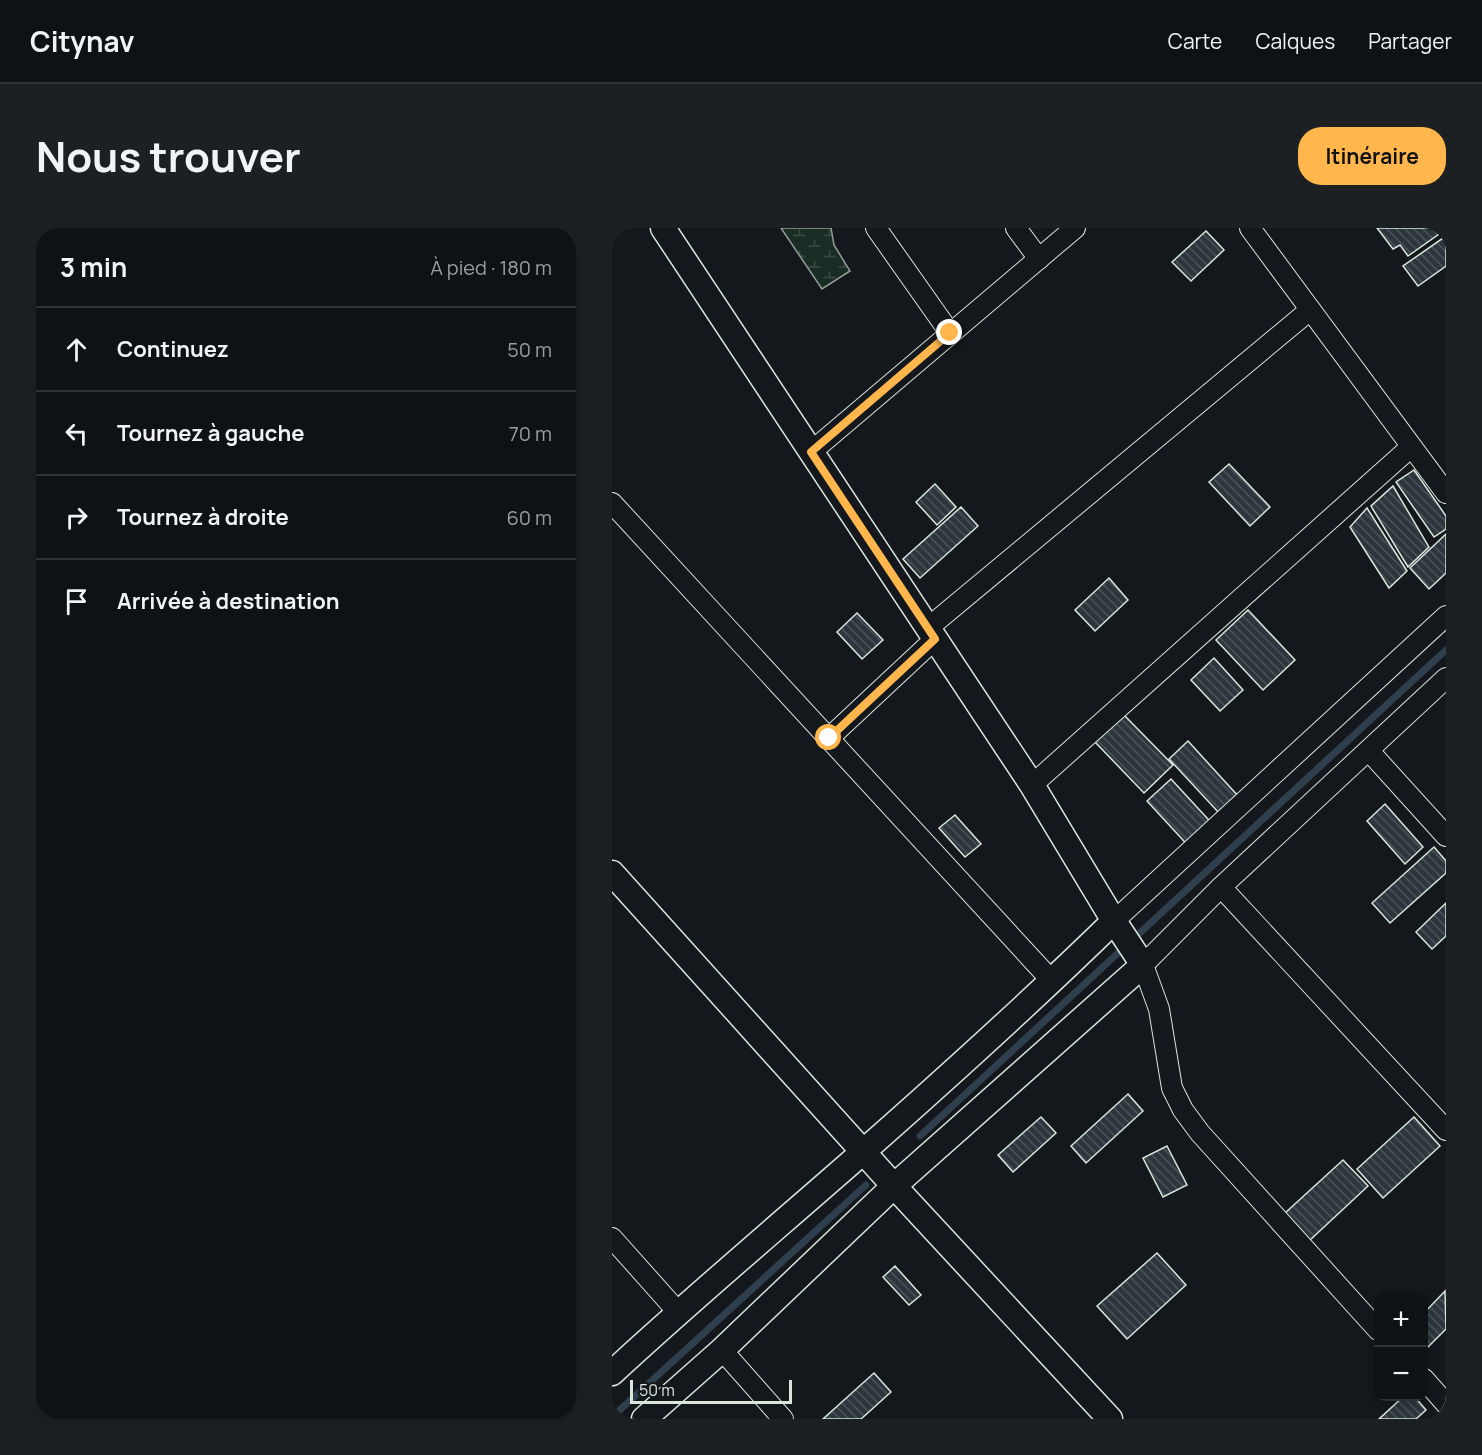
<!DOCTYPE html>
<html lang="fr">
<meta charset="utf-8">
<style>
body{margin:0;font-family:Manrope,sans-serif;background:#1d2022;color:#f1f3f6}
.controls{position:absolute;right:18px;bottom:18px;display:grid;overflow:hidden;border-radius:12px;box-shadow:0 3px 9px #0003}
.controls button{width:54px;height:54px;display:grid;place-items:center;padding:0;border:0;border-bottom:2px solid #2f3234;background:#0f1215;color:#f1f3f6;font:30px sans-serif}
.scale{position:absolute;left:18px;bottom:15px;width:162px;box-sizing:border-box;padding-left:6px;border:3px solid #d8e6dc;border-top:0;font-size:16px;line-height:21px;white-space:nowrap;color:#d8e6dc;-webkit-text-stroke:4px #14181c;paint-order:stroke}
.stop{position:absolute;width:18px;height:18px;margin:-14px;border:4px solid #ffb74d;border-radius:50%;background:#fff}
.stop.end{background:#ffb74d;border-color:#fff;box-shadow:0 2px 6px #0008}
.list{margin:0;padding:0;list-style:none}
h2{display:flex;justify-content:space-between;align-items:center;height:78px;margin:0;padding:0 24px;font-size:26px}
h2 small{font-size:20px;font-weight:400;color:#9b9ea0}
.list li{display:grid;grid-template-columns:39px 1fr auto;gap:18px;align-items:center;box-sizing:border-box;height:84px;padding:0 24px;border-top:2px solid #2f3234}
.list b{display:block;font-size:22px;white-space:nowrap}
.list em{font-size:20px;font-style:normal;color:#9b9ea0}
.icon{flex:none;width:33px;height:33px;fill:none;stroke:currentColor;stroke-width:2;stroke-linecap:round;stroke-linejoin:round}
.map{position:relative;flex:none;width:834px;height:1191px;overflow:hidden;border-radius:24px}
header{display:flex;align-items:center;gap:36px;box-sizing:border-box;height:84px;padding:0 30px;background:#0f1215;border-bottom:2px solid #2f3234}
header strong{font-size:28px}
nav{display:flex;gap:33px;margin-inline-start:auto;font-size:21px}
.intro{display:flex;align-items:center;justify-content:space-between;box-sizing:border-box;height:144px;padding:0 36px}
h1{margin:0;font-size:42px}
.button{padding:15px 27px;border-radius:24px;background:#ffb74d;color:#111;font-size:21px;font-weight:700}
main{display:flex;gap:36px;padding:0 36px}
aside{flex:1;background:#0f1215;border-radius:24px;box-shadow:0 3px 9px #0003}
.map>svg:first-child{display:block}
</style>
<header>
<strong>Citynav</strong>
<nav><a>Carte</a><a>Calques</a><a>Partager</a></nav>
</header>
<div class="intro"><h1>Nous trouver</h1><a class="button">Itinéraire</a></div>
<main>
<aside>
<h2>3 min<small>À pied · 180 m</small></h2>
<ul class="list">
<li><svg class="icon" aria-label="ahead" viewBox="0 0 24 24"><path d="M12 20V5M6 11l6-6 6 6"/></svg><div><b>Continuez</b></div><em>50 m</em></li>
<li><svg class="icon" aria-label="left" viewBox="0 0 24 24"><path d="M17 20v-9H6M10 6l-5 5 5 5"/></svg><div><b>Tournez à gauche</b></div><em>70 m</em></li>
<li><svg class="icon" aria-label="right" viewBox="0 0 24 24"><path d="M7 20v-9h11M14 6l5 5-5 5"/></svg><div><b>Tournez à droite</b></div><em>60 m</em></li>
<li><svg class="icon" aria-label="arrive" viewBox="0 0 24 24"><path d="M6 21V4h12l-3 4 3 4H6"/></svg><div><b>Arrivée à destination</b></div></li>
</ul>
</aside>
<div class="map">
<svg width="834" height="1191" viewBox="0 0 834 1191">
<defs>
<pattern id="wetland-marsh" width="20" height="14" patternUnits="userSpaceOnUse" patternTransform="scale(1.5)"><rect width="20" height="14" fill="#1a2d24"/><path d="M1 5h8M5 5V1M11 12h8M15 12V8" fill="none" stroke="#3b4b43"/></pattern>
<pattern id="building-back-hatch" width="6" height="6" patternUnits="userSpaceOnUse" patternTransform="scale(1.5)"><rect width="6" height="6" fill="#2c363c"/><path d="M-1 5l2 2M0 0l6 6M5-1l2 2" fill="none" stroke="#4a5358"/></pattern>
</defs>
<rect width="100%" height="100%" fill="#14181c"/>
<path fill="url(#wetland-marsh)" stroke="#939e99" stroke-width="1.5" d="M 169,0 L 219,0 L 222,17 L 238,43 L 210,61 Z"/>
<g fill="none" stroke-linecap="round" stroke-linejoin="round">
<g stroke="#2f3f4d" stroke-width="7">
<path d="M 308,908 L 834,422"/>
<path d="M 0,1189 L 254,957"/>
</g>
</g>
<g fill="url(#building-back-hatch)" stroke="#d8e6dc" stroke-width="1.5">
<path d="M 765,0 L 834,0 L 834,1 L 796,28 L 788,17 L 781,21 Z"/>
<path d="M 594,3 L 612,22 L 579,53 L 560,34 Z"/>
<path d="M 834,8 L 834,38 L 806,58 L 791,38 Z"/>
<path d="M 617,236 L 658,279 L 638,298 L 597,254 Z"/>
<path d="M 802,242 L 834,288 L 834,301 L 822,309 L 784,254 Z"/>
<path d="M 323,256 L 344,279 L 325,297 L 304,274 Z"/>
<path d="M 781,258 L 817,319 L 796,339 L 759,278 Z"/>
<path d="M 349,279 L 366,298 L 308,350 L 291,331 Z"/>
<path d="M 755,280 L 795,343 L 777,360 L 738,299 Z"/>
<path d="M 834,306 L 834,345 L 817,361 L 798,340 Z"/>
<path d="M 497,350 L 516,372 L 483,403 L 463,382 Z"/>
<path d="M 636,382 L 683,432 L 651,462 L 604,412 Z"/>
<path d="M 245,385 L 271,412 L 250,431 L 225,404 Z"/>
<path d="M 602,430 L 631,462 L 608,483 L 579,452 Z"/>
<path d="M 512,487 L 561,537 L 532,565 L 483,514 Z"/>
<path d="M 576,513 L 627,569 L 608,586 L 557,531 Z"/>
<path d="M 559,551 L 606,602 L 582,624 L 535,573 Z"/>
<path d="M 773,576 L 811,619 L 793,636 L 755,593 Z"/>
<path d="M 343,587 L 369,616 L 353,629 L 327,600 Z"/>
<path d="M 822,619 L 834,633 L 834,645 L 778,695 L 760,675 Z"/>
<path d="M 834,675 L 834,708 L 820,721 L 804,704 Z"/>
<path d="M 516,866 L 531,883 L 474,935 L 459,918 Z"/>
<path d="M 429,889 L 444,905 L 401,944 L 386,927 Z"/>
<path d="M 802,889 L 828,918 L 771,970 L 745,941 Z"/>
<path d="M 555,918 L 575,957 L 551,969 L 531,930 Z"/>
<path d="M 731,932 L 756,958 L 697,1013 L 672,986 Z"/>
<path d="M 545,1025 L 574,1057 L 515,1111 L 485,1078 Z"/>
<path d="M 283,1038 L 309,1067 L 297,1077 L 271,1049 Z"/>
<path d="M 833,1063 L 834,1101 L 812,1123 L 812,1085 Z"/>
<path d="M 262,1145 L 279,1164 L 249,1191 L 211,1191 Z"/>
<path d="M 792,1168 L 802,1168 L 814,1182 L 804,1191 L 767,1191 Z"/>
</g>
<g fill="none" stroke-linecap="round" stroke-linejoin="round">
<defs>
<g id="minor">
<path d="M 264,0 L 338,105"/>
<path d="M 404,0 L 427,31"/>
<path d="M 638,0 L 834,265"/>
<path d="M 199,224 L 463,0"/>
<path d="M 0,275 L 440,753"/>
<path d="M 316,400 L 698,82"/>
<path d="M 217,510 L 323,411"/>
<path d="M 757,523 L 834,608"/>
<path d="M 420,557 L 799,219"/>
<path d="M 609,659 L 834,902"/>
<path d="M 502,693 L 834,388"/>
<path d="M 0,1010 L 66,1084"/>
<path d="M 766,1102 L 588,905 L 571,882 L 560,860 L 547,781 L 531,737 L 609,659 L 834,450"/>
<path d="M 110,1122 L 171,1191"/>
<path d="M 812,1151 L 834,1176"/>
</g>
<g id="tertiary">
<path d="M 0,645 L 282,958 L 498,1191"/>
<path d="M 0,1145 C 82,1069 168,997 252,923 C 337,848 421,772 502,693"/>
<path d="M 32,1191 L 110,1122 L 282,958 L 531,737 L 502,693 L 420,557 L 51,0"/>
</g>
</defs>
<use href="#minor" stroke="#d8e6dc" stroke-width="22"/>
<use href="#tertiary" stroke="#d8e6dc" stroke-width="27"/>
<use href="#minor" stroke="#14181c" stroke-width="20"/>
<use href="#tertiary" stroke="#14181c" stroke-width="24"/>
</g>
<g fill="none" stroke-linecap="round" stroke-linejoin="round">
<path stroke="#ffb74d" stroke-width="8" d="M 217,510 L 323,411 L 199,224 L 338,105"/>
</g>
</svg>
<div class="controls">
<button>+</button>
<button>−</button>
</div>
<div class="scale">50 m</div>
<div class="stop" style="left:217px;top:510px"></div>
<div class="stop end" style="left:338px;top:105px"></div>
</div>
</main>
